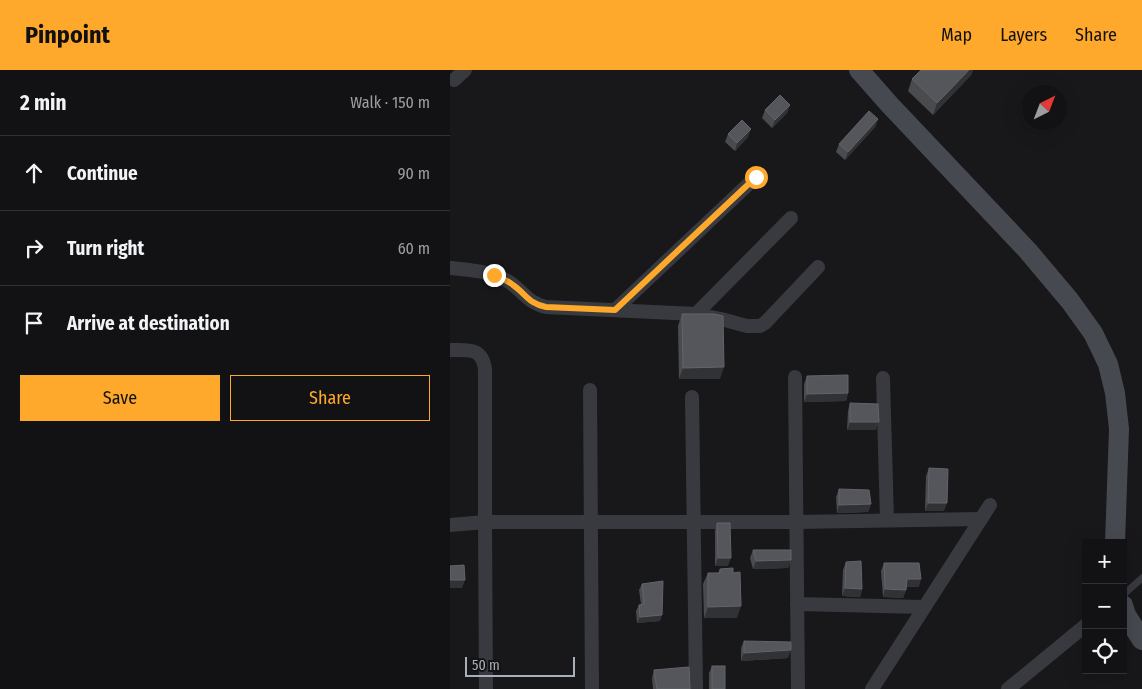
<!DOCTYPE html>
<meta charset="utf-8">
<style>
body{margin:0;font-family:"Fira Sans Condensed",sans-serif;background:#1b1b1d;color:#f1f3f6}
.controls{position:absolute;right:15px;bottom:15px;display:grid;overflow:hidden;border-radius:0px;box-shadow:0 5px 20px #0002}
.controls button{width:45px;height:45px;display:grid;place-items:center;padding:0;border:0;border-bottom:1px solid #313234;background:#121214;color:#f1f3f6;font:25px sans-serif}
.compass{position:absolute;left:572px;top:15px;width:45px;height:45px;border-radius:50%;background:#121214;box-shadow:0 5px 20px #0002;rotate:42deg}
.scale{position:absolute;left:15px;bottom:12px;width:110px;box-sizing:border-box;padding-left:5px;border:2px solid #a9b0bb;border-top:0;font-size:14px;line-height:18px;white-space:nowrap;color:#a9b0bb;-webkit-text-stroke:4px #131315;paint-order:stroke}
.stop{position:absolute;width:15px;height:15px;margin:-11px;border:4px solid #fea92b;border-radius:50%;background:#fff}
.stop.end{background:#fea92b;border-color:#fff;box-shadow:0 1px 5px #0008}
.list{margin:0;padding:0;list-style:none}
h2{display:flex;justify-content:space-between;align-items:center;height:65px;margin:0;padding:0 20px;font-size:21px}
h2 small{font-size:16px;font-weight:400;color:#9c9ea0}
.list li{display:grid;grid-template-columns:32px 1fr auto;gap:15px;align-items:center;box-sizing:border-box;height:75px;padding:0 20px;border-top:1px solid #313234}
.list b{display:block;font-size:19px;white-space:nowrap}
.list em{font-size:16px;font-style:normal;color:#9c9ea0}
.actions{display:flex;gap:10px;padding:15px 20px}
.actions a{flex:1;padding:11px 0;border:1px solid #fea92b;border-radius:0px;text-align:center;font-size:18px;color:#fea92b}
.actions .main{background:#fea92b;color:#111}
.icon{flex:none;width:28px;height:28px;fill:none;stroke:currentColor;stroke-width:2;stroke-linecap:round;stroke-linejoin:round}
.map{position:relative;flex:none;width:692px;height:619px;overflow:hidden}
header{display:flex;align-items:center;gap:30px;box-sizing:border-box;height:70px;padding:0 25px;background:#fea92b;color:#111}
header strong{font-size:24px}
nav{display:flex;gap:28px;margin-inline-start:auto;font-size:18px}
main{display:flex}
aside{flex:1;background:#121214}
.map>svg:first-child{display:block}
</style>
<header>
<strong>Pinpoint</strong>
<nav><a>Map</a><a>Layers</a><a>Share</a></nav>
</header>
<main>
<aside>
<h2>2 min<small>Walk · 150 m</small></h2>
<ul class="list">
<li><svg class="icon" aria-label="ahead" viewBox="0 0 24 24"><path d="M12 20V5M6 11l6-6 6 6"/></svg><div><b>Continue</b></div><em>90 m</em></li>
<li><svg class="icon" aria-label="right" viewBox="0 0 24 24"><path d="M7 20v-9h11M14 6l5 5-5 5"/></svg><div><b>Turn right</b></div><em>60 m</em></li>
<li><svg class="icon" aria-label="arrive" viewBox="0 0 24 24"><path d="M6 21V4h12l-3 4 3 4H6"/></svg><div><b>Arrive at destination</b></div></li>
</ul>
<div class="actions"><a class="main">Save</a><a>Share</a></div>
</aside>
<div class="map">
<svg width="692" height="619" viewBox="0 0 692 619">
<rect width="100%" height="100%" fill="#18181a"/>
<g fill="none" stroke-linecap="round" stroke-linejoin="round">
<path stroke="#383a3f" stroke-width="7" d="M 673,525 L 692,508"/>
<g stroke="#383a3f" stroke-width="14">
<path d="M 4,10 L 15,0"/>
<path d="M 0,198 C 18,200 38,201 54,209 C 71,217 76,233 96,237 L 246,244 L 271,249 L 297,256 L 310,256 L 315,253 L 368,197"/>
<path d="M 165,240 L 306,107"/>
<path d="M 246,244 L 341,148"/>
<path d="M 0,280 C 18,280 32,277 35,299 L 35,452 L 36,619"/>
<path d="M 345,307 L 348,619"/>
<path d="M 433,308 L 437,450"/>
<path d="M 140,320 L 142,619"/>
<path d="M 242,327 L 246,619"/>
<path d="M 0,455 L 35,452 L 346,452 L 531,449"/>
<path d="M 347,534 L 474,537"/>
<path d="M 422,619 L 540,435"/>
<path d="M 558,619 L 636,555"/>
</g>
<g stroke="#464950" stroke-width="20">
<path d="M 409,0 L 439,34 L 578,181 L 620,231 L 643,263 L 658,294 L 665,323 L 669,359 L 665,473"/>
<path d="M 673,535 L 676,545 L 692,570"/>
</g>
</g>
<g fill="#494b4f">
<path d="M 471,0 L 523,0 L 521,5 L 483,45 L 458,21 L 462,9 Z"/>
<path d="M 340,35 L 337,43 L 322,58 L 312,48 L 315,40 Z"/>
<path d="M 428,49 L 425,57 L 395,90 L 386,82 L 389,74 Z"/>
<path d="M 278,64 L 298,67 L 285,81 L 275,72 Z"/>
<path d="M 232,244 L 270,309 L 229,309 L 228,256 Z"/>
<path d="M 357,306 L 398,323 L 396,331 L 354,332 L 354,314 Z"/>
<path d="M 400,333 L 426,360 L 397,360 L 398,341 Z"/>
<path d="M 479,398 L 494,441 L 475,441 L 476,406 Z"/>
<path d="M 389,419 L 421,434 L 418,442 L 387,443 L 386,427 Z"/>
<path d="M 267,453 L 278,496 L 265,496 L 265,461 Z"/>
<path d="M 303,480 L 341,490 L 338,498 L 303,499 L 300,488 Z"/>
<path d="M 396,492 L 412,519 L 410,527 L 392,526 L 393,500 Z"/>
<path d="M 434,493 L 469,517 L 456,517 L 456,520 L 453,528 L 433,527 L 431,501 Z"/>
<path d="M 270,499 L 283,503 L 287,548 L 254,548 L 253,514 L 258,503 L 268,503 Z"/>
<path d="M 192,514 L 210,551 L 187,553 L 186,541 L 189,535 L 191,534 L 189,520 Z"/>
<path d="M 294,571 L 338,588 L 291,591 L 291,578 Z"/>
<path d="M 262,596 L 275,619 L 259,619 L 259,603 Z"/>
<path d="M 204,600 L 240,619 L 203,619 L 202,608 Z"/>
</g>
<g fill="#313235">
<path d="M 519,0 L 523,0 L 521,5 L 483,45 L 487,33 Z"/>
<path d="M 340,35 L 337,43 L 322,58 L 325,50 Z"/>
<path d="M 428,49 L 425,57 L 395,90 L 398,82 Z"/>
<path d="M 301,59 L 298,67 L 285,81 L 287,73 Z"/>
<path d="M 274,297 L 270,309 L 229,309 L 233,298 Z"/>
<path d="M 398,323 L 396,331 L 354,332 L 357,324 Z"/>
<path d="M 400,352 L 429,352 L 426,360 L 397,360 Z"/>
<path d="M 478,433 L 497,433 L 494,441 L 475,441 Z"/>
<path d="M 421,434 L 418,442 L 387,443 L 389,435 Z"/>
<path d="M 268,488 L 281,488 L 278,496 L 265,496 Z"/>
<path d="M 341,490 L 338,498 L 303,499 L 306,491 Z"/>
<path d="M 457,509 L 471,509 L 469,517 L 454,517 Z"/>
<path d="M 0,510 L 15,510 L 12,518 L 0,518 Z"/>
<path d="M 395,518 L 412,519 L 410,527 L 392,526 Z"/>
<path d="M 435,519 L 456,520 L 453,528 L 433,527 Z"/>
<path d="M 291,536 L 287,548 L 254,548 L 258,537 Z"/>
<path d="M 212,545 L 210,551 L 187,553 L 190,547 Z"/>
<path d="M 341,580 L 338,588 L 291,591 L 294,583 Z"/>
</g>
<g fill="#54565b" stroke="#61646a">
<path d="M 471,0 L 519,0 L 487,33 L 462,9 Z"/>
<path d="M 330,25 L 340,35 L 325,50 L 315,40 Z"/>
<path d="M 419,41 L 428,49 L 398,82 L 389,74 Z"/>
<path d="M 292,50 L 301,59 L 287,73 L 278,64 Z"/>
<path d="M 232,244 L 264,244 L 273,246 L 274,297 L 233,298 Z"/>
<path d="M 398,305 L 398,323 L 357,324 L 357,306 Z"/>
<path d="M 400,333 L 428,334 L 429,352 L 400,352 Z"/>
<path d="M 479,398 L 498,399 L 497,433 L 478,433 Z"/>
<path d="M 389,419 L 419,420 L 421,434 L 389,435 Z"/>
<path d="M 267,453 L 280,453 L 281,488 L 268,488 Z"/>
<path d="M 303,480 L 341,480 L 341,490 L 306,491 Z"/>
<path d="M 411,491 L 412,519 L 395,518 L 396,492 Z"/>
<path d="M 434,493 L 469,493 L 471,509 L 457,509 L 456,520 L 435,519 Z"/>
<path d="M 14,495 L 15,510 L 0,510 L 0,496 Z"/>
<path d="M 283,498 L 283,503 L 290,502 L 291,536 L 258,537 L 258,503 L 270,503 L 270,499 Z"/>
<path d="M 213,511 L 212,545 L 190,547 L 189,535 L 194,534 L 192,514 Z"/>
<path d="M 294,571 L 341,572 L 341,580 L 294,583 Z"/>
<rect x="262" y="596" width="13" height="23"/>
<path d="M 239,597 L 240,619 L 207,619 L 204,600 Z"/>
</g>
<g fill="none" stroke-linecap="round" stroke-linejoin="round">
<path stroke="#fea92b" stroke-width="6" d="M 44,205 C 51,208 57,210 63,215 C 76,224 79,234 96,237 L 165,240 L 306,107"/>
</g>
</svg>
<div class="controls">
<button>+</button>
<button>−</button>
<button><svg class="icon" aria-label="locate" viewBox="0 0 24 24"><circle cx="12" cy="12" r="6"/><path d="M12 2v4M12 18v4M2 12h4M18 12h4"/></svg></button>
</div>
<svg class="compass" viewBox="-18 -18 36 36"><path d="M0-13l5 13h-10z" fill="#e53935"/><path d="M0 13l5-13h-10z" fill="#9c9ea0"/></svg>
<div class="scale">50 m</div>
<div class="stop" style="left:306px;top:107px"></div>
<div class="stop end" style="left:44px;top:205px"></div>
</div>
</main>
